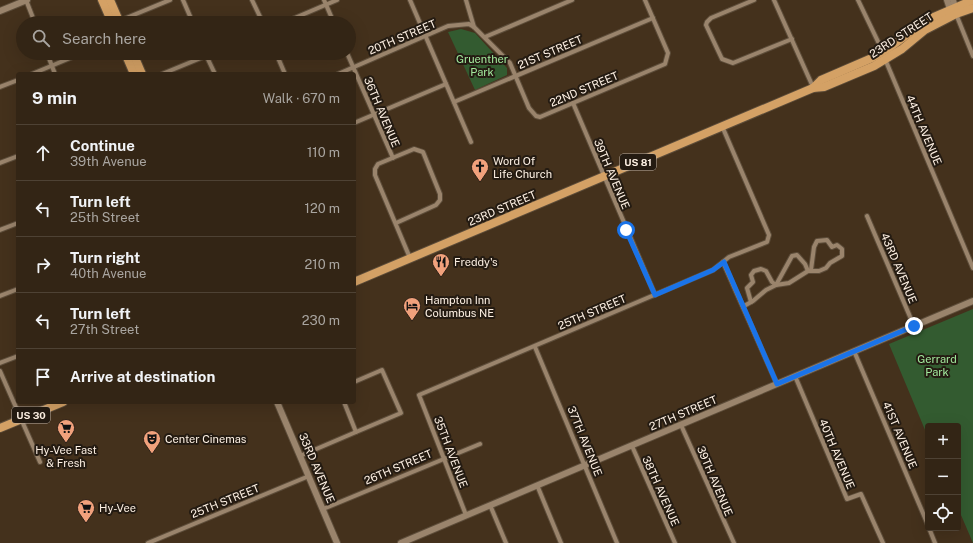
<!DOCTYPE html>
<meta charset="utf-8">
<style>
body{margin:0;font-family:"Public Sans",sans-serif;background:#3b2d1e;color:#f1f3f6}
.controls{position:absolute;right:12px;bottom:12px;display:grid;overflow:hidden;border-radius:4px;box-shadow:0 4px 16px #0002}
.controls button{width:36px;height:36px;display:grid;place-items:center;padding:0;border:0;border-bottom:1px solid #4e4234;background:#332515;color:#f1f3f6;font:20px sans-serif}
.stop{position:absolute;width:12px;height:12px;margin:-9px;border:3px solid #1a73e8;border-radius:50%;background:#fff}
.stop.end{background:#1a73e8;border-color:#fff;box-shadow:0 1px 4px #0008}
.list{margin:0;padding:0;list-style:none}
h2{display:flex;justify-content:space-between;align-items:center;height:52px;margin:0;padding:0 16px;font-size:17px}
h2 small{font-size:13px;font-weight:400;color:#a9a5a0}
.list li{display:grid;grid-template-columns:26px 1fr auto;gap:12px;align-items:center;box-sizing:border-box;height:56px;padding:0 16px;border-top:1px solid #4e4234}
.list b{display:block;font-size:15px;white-space:nowrap}
.list p{margin:0;font-size:13px;white-space:nowrap;color:#a9a5a0}
.list em{font-size:13px;font-style:normal;color:#a9a5a0}
.icon{flex:none;width:22px;height:22px;fill:none;stroke:currentColor;stroke-width:2;stroke-linecap:round;stroke-linejoin:round}
.map{position:relative;flex:none;width:973px;height:543px;overflow:hidden}
.search{position:absolute;background:#332515;box-shadow:0 4px 16px #0002;left:16px;top:16px;width:340px;height:44px;display:flex;align-items:center;gap:10px;box-sizing:border-box;padding:0 14px;border-radius:22px;color:#a9a5a0;font-size:15px}
.panel{position:absolute;background:#332515;box-shadow:0 4px 16px #0002;left:16px;top:72px;width:340px;height:332px;border-radius:4px}
.map>svg:first-child{display:block}
</style>
<div class="map">
<svg width="973" height="543" viewBox="0 0 973 543">
<rect width="100%" height="100%" fill="#44311c"/>
<g fill="#335b30">
<path d="M 461,29 L 475,33 L 507,68 L 507,75 L 475,90 L 448,32 Z"/>
<path d="M 973,309 L 973,543 L 958,508 L 958,426 L 928,426 L 928,437 L 889,344 Z"/>
</g>
<g fill="none" stroke-linecap="round" stroke-linejoin="round">
<defs>
<g id="street">
<path d="M 26,0 L 35,23"/>
<path d="M 183,0 L 193,23"/>
<path d="M 252,0 L 263,23"/>
<path d="M 324,0 L 334,23"/>
<path d="M 410,0 L 471,142"/>
<path d="M 466,0 L 474,27 L 510,63 L 529,108 L 536,116 L 540,117 L 665,64 L 668,53 L 645,0"/>
<path d="M 754,0 L 711,18 L 707,22 L 706,25 L 722,59 L 733,63 L 792,39"/>
<path d="M 774,0 L 813,87"/>
<path d="M 858,0 L 883,52"/>
<path d="M 956,14 L 973,56"/>
<path d="M 119,21 L 170,0"/>
<path d="M 283,23 L 337,0"/>
<path d="M 485,37 L 572,0"/>
<path d="M 47,53 L 55,74"/>
<path d="M 205,53 L 215,74"/>
<path d="M 276,53 L 285,74"/>
<path d="M 347,53 L 393,158"/>
<path d="M 885,59 L 973,268"/>
<path d="M 32,74 L 82,53"/>
<path d="M 162,74 L 213,53"/>
<path d="M 338,74 L 448,26 L 469,24 L 474,27"/>
<path d="M 0,87 L 18,80"/>
<path d="M 454,102 L 653,18"/>
<path d="M 573,103 L 655,295"/>
<path d="M 354,123 L 446,84"/>
<path d="M 0,163 L 18,156"/>
<path d="M 867,216 L 914,326"/>
<path d="M 396,223 L 436,205 L 440,200 L 440,194 L 423,152 L 414,149 L 378,164 L 375,169 L 375,175 L 410,258"/>
<path d="M 0,230 L 18,223"/>
<path d="M 723,262 L 777,384"/>
<path d="M 0,296 L 18,289"/>
<path d="M 751,302 L 747,288 L 753,282 L 751,275 L 754,271 L 761,269 L 766,271 L 772,282 L 776,285 L 792,256 L 797,255 L 805,264 L 808,271"/>
<path d="M 744,306 L 753,301 L 766,290 L 776,285 L 789,283 L 808,271 L 819,271 L 826,268 L 830,263 L 842,256 L 842,249 L 837,245 L 832,247 L 827,240 L 817,241 L 814,247 L 811,270"/>
<path d="M 535,347 L 617,543"/>
<path d="M 854,351 L 928,525"/>
<path d="M 0,363 L 18,356"/>
<path d="M 0,371 L 40,462"/>
<path d="M 795,376 L 847,499 L 861,494 L 883,543"/>
<path d="M 344,402 L 356,432 L 401,413 L 382,370 L 354,382"/>
<path d="M 681,425 L 734,543"/>
<path d="M 632,446 L 675,543"/>
<path d="M 300,456 L 356,432"/>
<path d="M 537,485 L 561,543"/>
<path d="M 490,505 L 506,543"/>
<path d="M 323,509 L 480,444"/>
<path d="M 466,515 L 419,395 L 713,270 L 729,257 L 767,242 L 769,235 L 722,126"/>
<path d="M 929,528 L 935,543"/>
<path d="M 148,543 L 309,476"/>
</g>
<g id="secondary">
<path d="M 947,0 L 950,9 L 953,12"/>
<path d="M 953,0 L 956,11"/>
<path d="M 0,11 L 27,0"/>
<path d="M 277,402 L 337,543"/>
<path d="M 401,543 L 973,301"/>
</g>
<g id="highway">
<path d="M 102,0 L 112,23"/>
<path d="M 110,0 L 120,23"/>
<path d="M 125,53 L 134,74"/>
<path d="M 133,53 L 142,74"/>
<path d="M 813,88 L 821,80 L 872,58 L 889,48 L 927,20 L 973,0"/>
<path d="M 354,282 L 813,88 L 824,87 L 874,66 L 902,49 L 925,30 L 956,14 L 973,8"/>
<path d="M 0,428 L 63,402"/>
</g>
</defs>
<use href="#street" stroke="#5d4d3a" stroke-width="6"/>
<use href="#secondary" stroke="#5d4d3a" stroke-width="8"/>
<use href="#highway" stroke="#5d4d3a" stroke-width="10"/>
<use href="#street" stroke="#9a846c" stroke-width="4"/>
<use href="#secondary" stroke="#9a846c" stroke-width="6"/>
<use href="#highway" stroke="#d4a165" stroke-width="8"/>
</g>
<g fill="none" stroke-linecap="round" stroke-linejoin="round">
<path stroke="#1a73e8" stroke-width="5" d="M 626,230 L 655,295 L 713,270 L 724,262 L 777,384 L 914,326"/>
</g>
<defs>
<symbol id="church-pin" viewBox="-11 -11 22 30"><path d="M0 17L-7.5 6A9.5 9.5 0 1 1 7.5 6Z" fill="#f1a17c" stroke="#241b12"/><path d="M-1.2-6h2.4v3.5h3.3v2.4h-3.3V6h-2.4V-.1h-3.3v-2.4h3.3Z" fill="#111"/></symbol>
<symbol id="restaurant-pin" viewBox="-11 -11 22 30"><path d="M0 17L-7.5 6A9.5 9.5 0 1 1 7.5 6Z" fill="#f1a17c" stroke="#241b12"/><path d="M-5-6h1v4h1v-4h1v4h1v-4h1v5L-1.5 .5V6h-2V.5L-5-1ZM5-6V6H3V1.5H1.5Q1.5-4 5-6Z" fill="#111"/></symbol>
<symbol id="hotel-pin" viewBox="-11 -11 22 30"><path d="M0 17L-7.5 6A9.5 9.5 0 1 1 7.5 6Z" fill="#f1a17c" stroke="#241b12"/><path d="M-6-4.5h1.5V1H6V5H4.5V3h-9V5H-6ZM-4 0a1.8 1.8 0 1 1 3.6 0ZM.5 0V-2.5h3Q6-2.5 6 0Z" fill="#111"/></symbol>
<symbol id="supermarket-pin" viewBox="-11 -11 22 30"><path d="M0 17L-7.5 6A9.5 9.5 0 1 1 7.5 6Z" fill="#f1a17c" stroke="#241b12"/><path d="M-6-5.5h2.5l.6 2H6L4.5 2H-2.5L-4.4-4H-6ZM-1.5 3.2a1.3 1.3 0 1 0 .1 0ZM3 3.2a1.3 1.3 0 1 0 .1 0Z" fill="#111"/></symbol>
<symbol id="theatre-pin" viewBox="-11 -11 22 30"><path d="M0 17L-7.5 6A9.5 9.5 0 1 1 7.5 6Z" fill="#f1a17c" stroke="#241b12"/><path d="M-5-5.5Q0-4 5-5.5V0Q5 5 0 6Q-5 5-5 0ZM-3.3-2.5H-1v1.5H-3.3ZM1-2.5H3.3v1.5H1ZM-2.8 1Q0 5.5 2.8 1Z" fill="#111"/></symbol>
</defs>
<g fill-rule="evenodd">
<use href="#church-pin" x="470" y="157" width="20" height="27"/>
<use href="#restaurant-pin" x="431" y="252" width="20" height="27"/>
<use href="#hotel-pin" x="402" y="296" width="20" height="27"/>
<use href="#supermarket-pin" x="56" y="418" width="20" height="27"/>
<use href="#theatre-pin" x="142" y="429" width="20" height="27"/>
<use href="#supermarket-pin" x="76" y="498" width="20" height="27"/>
</g>
<g text-anchor="middle" dominant-baseline="central" stroke-width="4" stroke-linejoin="round" paint-order="stroke">
<g fill="#241b12" stroke="#bdb1a5" stroke-width="1">
<rect x="620" y="154" width="36" height="16" rx="3"/>
<rect x="12" y="407" width="38" height="16" rx="3"/>
</g>
<g font-size="10" font-weight="bold" fill="#fef1e4">
<text x="638" y="162">US 81</text>
<text x="31" y="415">US 30</text>
</g>
<g font-size="11" fill="#fef1e4" stroke="#241b12">
<text transform="translate(901 35) rotate(-33)">23RD STREET</text>
<text transform="translate(402 37) rotate(-23)">20TH STREET</text>
<text transform="translate(550 52) rotate(-23)">21ST STREET</text>
<text transform="translate(584 89) rotate(-23)">22ND STREET</text>
<text transform="translate(382 112) rotate(67)">36TH AVENUE</text>
<text transform="translate(924 130) rotate(67)">44TH AVENUE</text>
<text transform="translate(612 174) rotate(67)">39TH AVENUE</text>
<text transform="translate(502 208) rotate(-23)">23RD STREET</text>
<text transform="translate(899 268) rotate(67)">43RD AVENUE</text>
<text transform="translate(592 312) rotate(-23)">25TH STREET</text>
<text transform="translate(683 413) rotate(-23)">27TH STREET</text>
<text transform="translate(900 435) rotate(67)">41ST AVENUE</text>
<text transform="translate(585 441) rotate(68)">37TH AVENUE</text>
<text transform="translate(451 452) rotate(69)">35TH AVENUE</text>
<text transform="translate(837 454) rotate(67)">40TH AVENUE</text>
<text transform="translate(398 467) rotate(-23)">26TH STREET</text>
<text transform="translate(317 468) rotate(67)">33RD AVENUE</text>
<text transform="translate(715 481) rotate(67)">39TH AVENUE</text>
<text transform="translate(661 491) rotate(66)">38TH AVENUE</text>
<text transform="translate(225 501) rotate(-22)">25TH STREET</text>
</g>
<g font-size="11" fill="#a2e99d" stroke="#241b12">
<text x="482" y="59">Gruenther<tspan x="482" dy="13">Park</tspan></text>
<text x="937" y="359">Gerrard<tspan x="937" dy="13">Park</tspan></text>
</g>
<g font-size="11" fill="#fef1e4" stroke="#241b12" text-anchor="start">
<text x="493" y="161">Word Of<tspan x="493" dy="13">Life Church</tspan></text>
<text x="454" y="262">Freddy's</text>
<text x="425" y="300">Hampton Inn<tspan x="425" dy="13">Columbus NE</tspan></text>
<text x="165" y="439">Center Cinemas</text>
<text x="66" y="450" text-anchor="middle">Hy-Vee Fast<tspan x="66" dy="13">&amp; Fresh</tspan></text>
<text x="99" y="508">Hy-Vee</text>
</g>
</g>
</svg>
<div class="controls">
<button>+</button>
<button>−</button>
<button><svg class="icon" aria-label="locate" viewBox="0 0 24 24"><circle cx="12" cy="12" r="6"/><path d="M12 2v4M12 18v4M2 12h4M18 12h4"/></svg></button>
</div>
<div class="stop" style="left:626px;top:230px"></div>
<div class="stop end" style="left:914px;top:326px"></div>
<div class="search"><svg class="icon" aria-label="search" viewBox="0 0 24 24"><circle cx="10" cy="10" r="6"/><path d="M15 15l6 6"/></svg>Search here</div>
<section class="panel">
<h2>9 min<small>Walk · 670 m</small></h2>
<ul class="list">
<li><svg class="icon" aria-label="ahead" viewBox="0 0 24 24"><path d="M12 20V5M6 11l6-6 6 6"/></svg><div><b>Continue</b><p>39th Avenue</p></div><em>110 m</em></li>
<li><svg class="icon" aria-label="left" viewBox="0 0 24 24"><path d="M17 20v-9H6M10 6l-5 5 5 5"/></svg><div><b>Turn left</b><p>25th Street</p></div><em>120 m</em></li>
<li><svg class="icon" aria-label="right" viewBox="0 0 24 24"><path d="M7 20v-9h11M14 6l5 5-5 5"/></svg><div><b>Turn right</b><p>40th Avenue</p></div><em>210 m</em></li>
<li><svg class="icon" aria-label="left" viewBox="0 0 24 24"><path d="M17 20v-9H6M10 6l-5 5 5 5"/></svg><div><b>Turn left</b><p>27th Street</p></div><em>230 m</em></li>
<li><svg class="icon" aria-label="arrive" viewBox="0 0 24 24"><path d="M6 21V4h12l-3 4 3 4H6"/></svg><div><b>Arrive at destination</b></div></li>
</ul>
</section>
</div>
